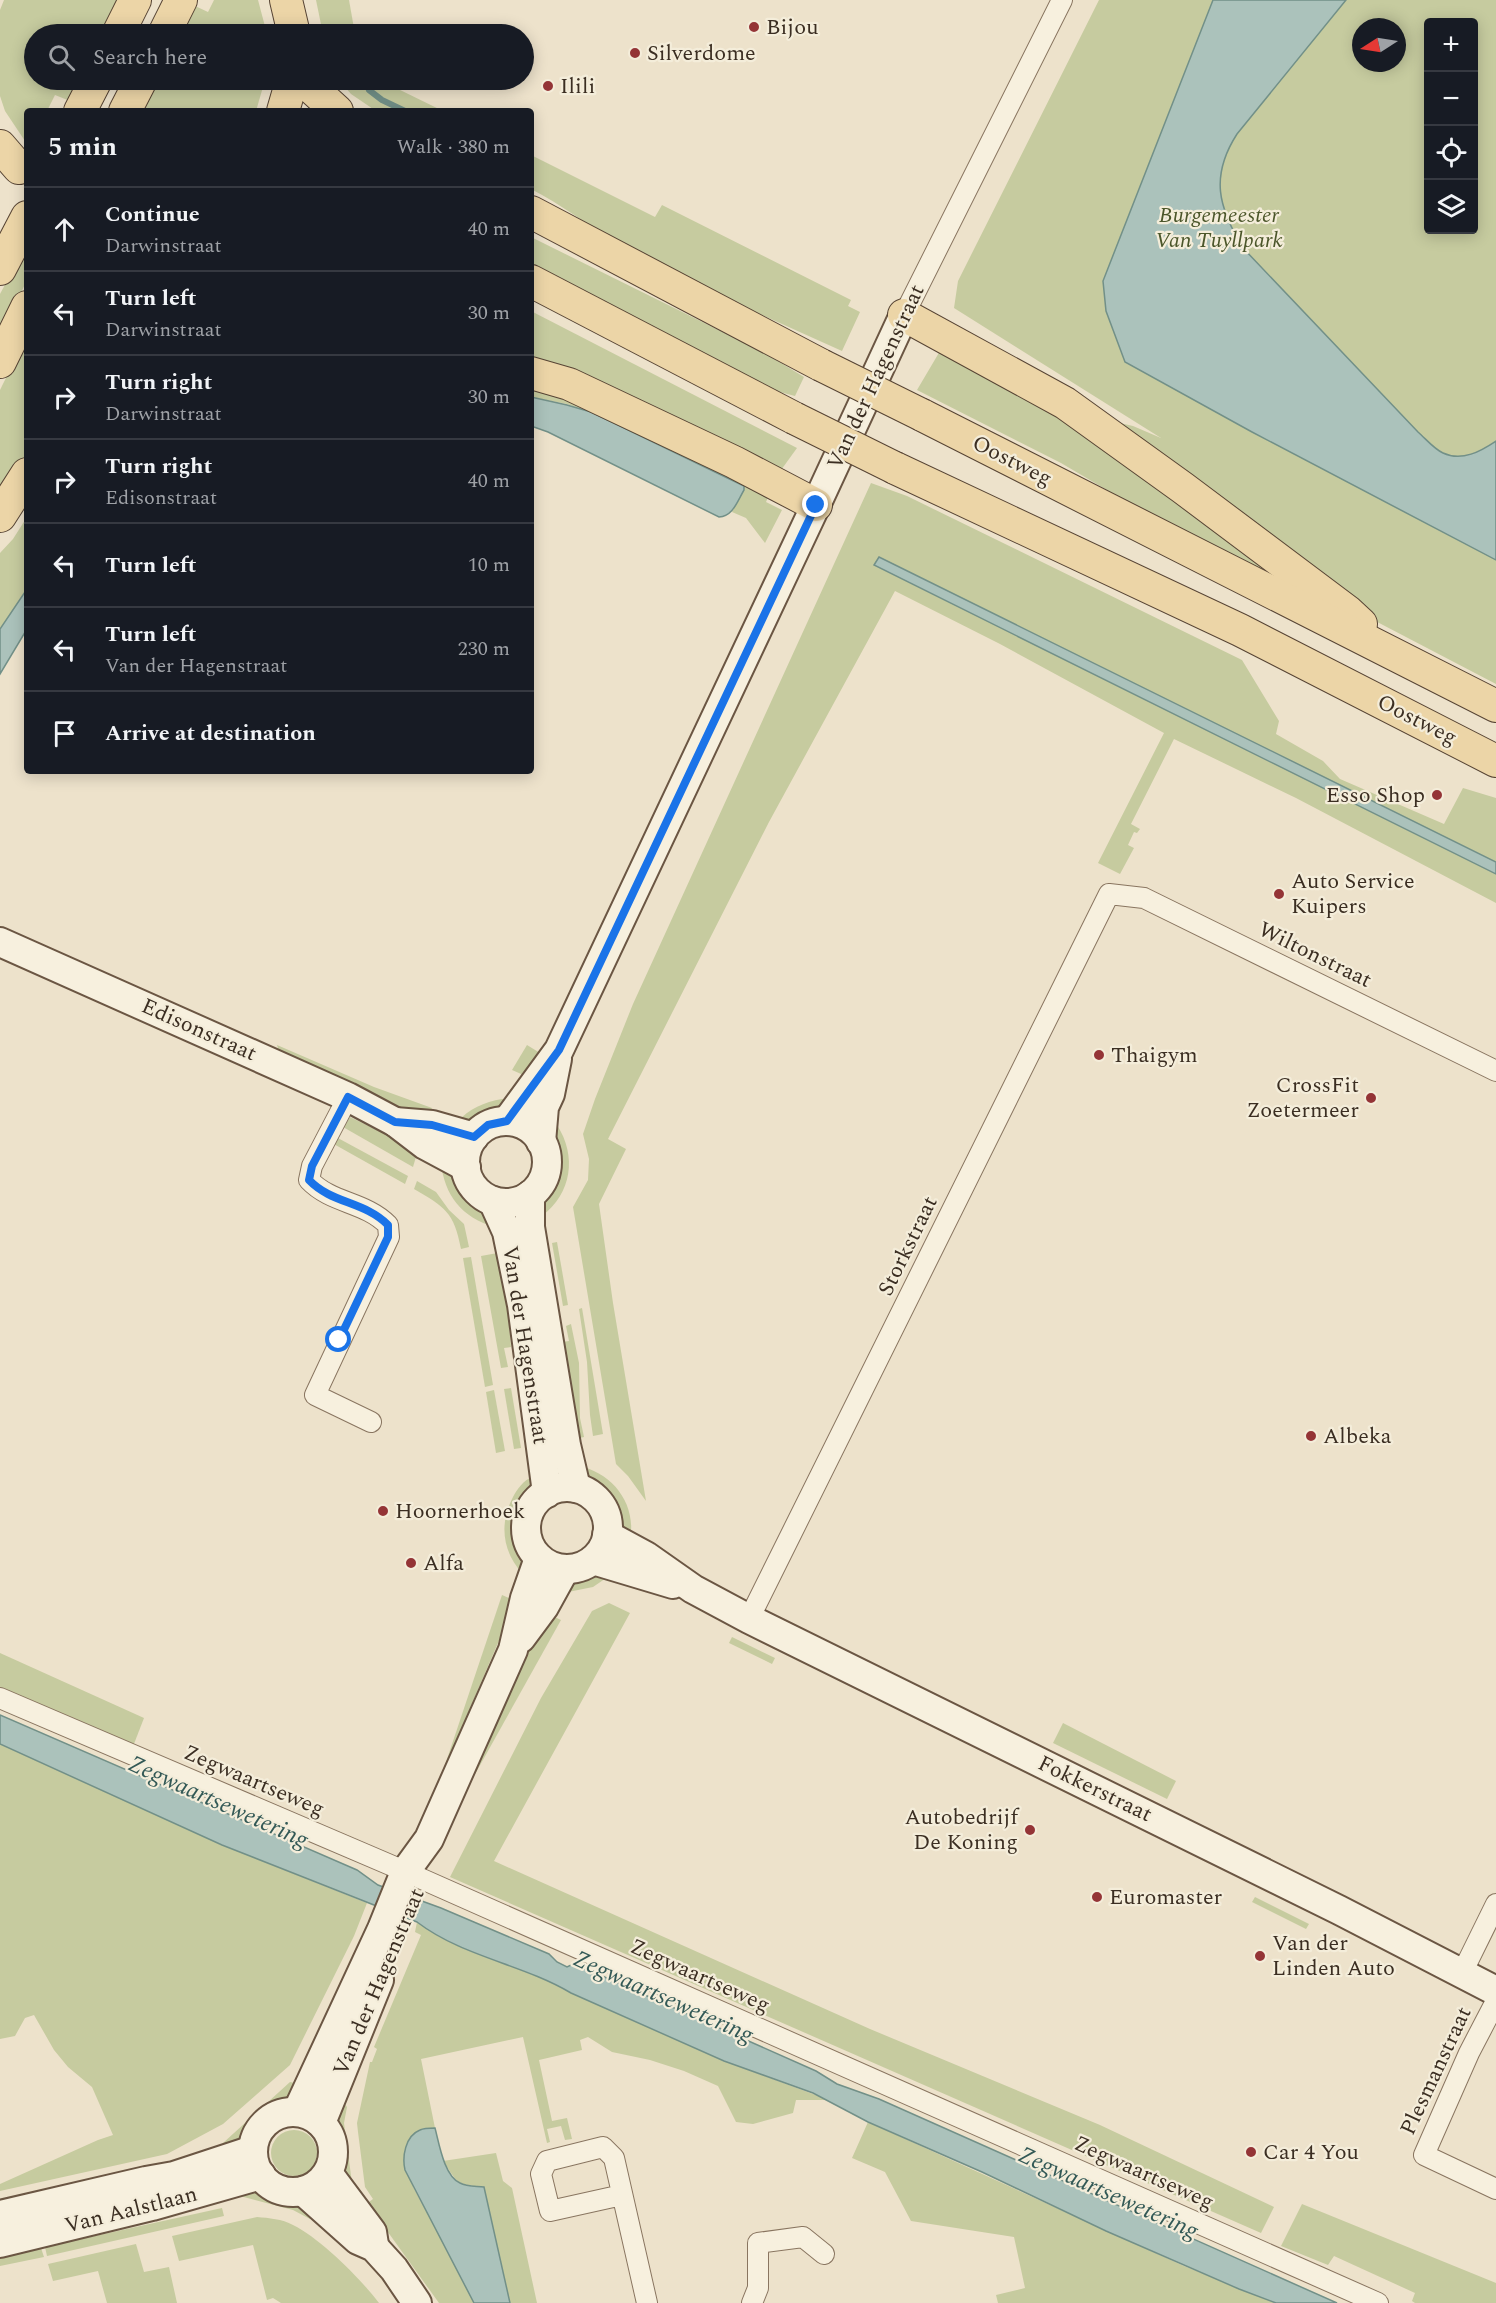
<!DOCTYPE html>
<meta charset="utf-8">
<style>
body{margin:0;font-family:Spectral,serif;background:#242831;color:#f1f3f6}
.controls{position:absolute;right:18px;top:18px;display:grid;overflow:hidden;border-radius:6px;box-shadow:0 3px 15px #0003}
.controls button{width:54px;height:54px;display:grid;place-items:center;padding:0;border:0;border-bottom:2px solid #363941;background:#171b24;color:#f1f3f6;font:30px sans-serif}
.compass{position:absolute;left:1352px;top:18px;width:54px;height:54px;border-radius:50%;background:#171b24;box-shadow:0 3px 15px #0003;rotate:258deg}
.stop{position:absolute;width:18px;height:18px;margin:-14px;border:4px solid #1a73e8;border-radius:50%;background:#fff}
.stop.end{background:#1a73e8;border-color:#fff;box-shadow:0 2px 6px #0008}
.list{margin:0;padding:0;list-style:none}
h2{display:flex;justify-content:space-between;align-items:center;height:78px;margin:0;padding:0 24px;font-size:26px}
h2 small{font-size:20px;font-weight:400;color:#9ea1a6}
.list li{display:grid;grid-template-columns:39px 1fr auto;gap:18px;align-items:center;box-sizing:border-box;height:84px;padding:0 24px;border-top:2px solid #363941}
.list b{display:block;font-size:22px;white-space:nowrap}
.list p{margin:0;font-size:20px;white-space:nowrap;color:#9ea1a6}
.list em{font-size:20px;font-style:normal;color:#9ea1a6}
.icon{flex:none;width:33px;height:33px;fill:none;stroke:currentColor;stroke-width:2;stroke-linecap:round;stroke-linejoin:round}
.map{position:relative;flex:none;width:1496px;height:2303px;overflow:hidden}
.search{position:absolute;background:#171b24;box-shadow:0 3px 15px #0003;left:24px;top:24px;width:510px;height:66px;display:flex;align-items:center;gap:15px;box-sizing:border-box;padding:0 21px;border-radius:33px;color:#9ea1a6;font-size:22px}
.panel{position:absolute;background:#171b24;box-shadow:0 3px 15px #0003;left:24px;top:108px;width:510px;height:666px;border-radius:6px}
.map>svg:first-child{display:block}
</style>
<div class="map">
<svg width="1496" height="2303" viewBox="0 0 1496 2303">
<rect width="100%" height="100%" fill="#ede2cb"/>
<g fill="#c6cb9f" fill-rule="evenodd">
<path d="M 4,0 L 120,0 L 103,34 L 34,34 L 34,80 L 81,80 L 70,101 L 55,95 L 47,111 L 27,111 L 27,144 L 5,111 L 0,96 L 0,10 Z"/>
<path d="M 214,0 L 258,0 L 267,34 L 178,34 L 193,5 L 208,12 Z"/>
<path d="M 316,0 L 349,0 L 355,34 L 323,34 Z"/>
<path d="M 1099,0 L 1496,0 L 1496,684 L 1360,613 L 1320,605 L 1209,550 L 1061,463 L 917,390 L 940,351 L 1049,407 L 1133,426 L 1161,438 L 954,308 L 958,281 ZM 1428,22 L 1474,22 L 1474,230 L 1428,230 ZM 1361,27 L 1397,27 L 1397,63 L 1361,63 Z"/>
<path d="M 154,80 L 265,80 L 256,111 L 138,111 Z"/>
<path d="M 339,80 L 399,80 L 396,88 L 443,111 L 376,111 L 351,94 Z"/>
<path d="M 531,155 L 655,217 L 662,205 L 851,300 L 848,306 L 860,312 L 842,351 C 766,317 689,283 616,242 C 587,225 561,204 531,189 Z"/>
<path d="M 531,237 L 763,352 L 804,377 L 795,396 L 776,391 L 531,270 Z"/>
<path d="M 27,244 L 27,280 L 0,337 L 0,294 Z"/>
<path d="M 531,311 L 797,448 L 776,477 L 531,367 Z"/>
<path d="M 27,335 L 27,453 L 0,498 L 0,390 Z"/>
<path d="M 531,380 L 771,490 L 766,502 L 782,510 L 765,543 L 746,518 L 732,512 L 744,490 L 744,486 L 591,412 L 567,404 L 531,397 Z"/>
<path d="M 871,483 L 907,496 L 1242,660 L 1279,721 L 1276,734 L 1323,761 L 1340,779 L 1444,824 L 1463,788 L 1496,798 L 1496,862 L 879,557 L 875,565 L 1496,874 L 1496,903 L 1296,798 L 1174,739 L 1131,824 L 1140,829 L 1137,833 L 1134,832 L 1128,845 L 1134,848 L 1120,874 L 1098,863 L 1164,733 L 1000,644 L 895,591 L 769,822 L 608,1139 L 626,1149 L 599,1204 L 613,1303 L 646,1501 L 628,1476 L 616,1464 L 573,1207 L 588,1180 L 589,1159 L 583,1134 L 595,1099 L 633,1004 Z"/>
<path d="M 27,517 L 27,589 L 0,629 L 0,553 L 13,539 Z"/>
<path d="M 277,1045 L 374,1087 L 432,1108 L 428,1116 L 383,1101 L 280,1055 Z"/>
<path d="M 527,1045 L 540,1053 L 528,1077 L 512,1070 Z"/>
<path d="M 502,1099 L 514,1101 C 500,1113 475,1127 457,1122 C 469,1109 484,1102 502,1099 Z"/>
<path d="M 350,1117 L 418,1150 L 413,1167 L 343,1127 Z"/>
<path d="M 557,1125 C 577,1156 572,1193 542,1216 L 544,1197 L 556,1172 L 554,1146 Z"/>
<path d="M 336,1137 L 408,1176 L 405,1184 L 332,1143 Z"/>
<path d="M 441,1162 L 452,1171 L 466,1197 L 484,1210 L 495,1227 C 462,1218 444,1195 441,1162 Z"/>
<path d="M 417,1181 L 436,1192 L 449,1210 L 464,1224 L 469,1247 L 461,1249 C 454,1212 445,1207 414,1189 Z"/>
<path d="M 557,1242 L 568,1305 L 563,1306 L 552,1243 Z"/>
<path d="M 503,1252 L 511,1347 L 504,1348 L 508,1367 L 501,1368 L 481,1256 Z"/>
<path d="M 471,1257 L 493,1385 L 485,1387 L 463,1258 Z"/>
<path d="M 582,1308 L 603,1434 L 593,1436 L 590,1415 L 587,1362 L 579,1309 Z"/>
<path d="M 571,1324 L 579,1363 L 580,1418 L 584,1437 L 571,1440 L 562,1342 L 569,1341 L 566,1326 Z"/>
<path d="M 511,1388 L 521,1448 L 514,1449 L 504,1389 Z"/>
<path d="M 494,1390 L 505,1451 L 496,1453 L 486,1392 Z"/>
<path d="M 578,1466 C 612,1472 637,1504 630,1539 C 618,1526 618,1510 608,1497 C 597,1483 587,1483 578,1466 Z"/>
<path d="M 532,1477 C 530,1495 519,1506 517,1522 C 516,1536 524,1547 525,1560 C 525,1564 524,1570 523,1574 C 502,1552 499,1523 513,1497 C 517,1489 524,1480 532,1477 Z"/>
<path d="M 593,1574 L 612,1574 L 593,1587 L 568,1592 L 568,1583 Z"/>
<path d="M 502,1595 L 516,1601 L 443,1771 Z"/>
<path d="M 609,1603 L 630,1613 L 494,1861 L 870,2029 L 1100,2125 L 1274,2207 L 1261,2233 L 450,1877 L 541,1698 L 592,1611 Z"/>
<path d="M 548,1614 L 561,1620 L 464,1794 L 527,1653 Z"/>
<path d="M 732,1637 L 775,1658 L 772,1664 L 729,1643 Z"/>
<path d="M 0,1653 L 144,1718 L 132,1749 L 0,1692 Z"/>
<path d="M 1063,1723 L 1176,1781 L 1167,1799 L 1053,1743 Z"/>
<path d="M 0,1744 L 222,1845 L 367,1903 L 354,1936 L 290,2065 L 223,2124 L 167,2154 L 0,2191 L 0,2184 L 98,2140 L 113,2135 L 92,2087 L 68,2067 L 54,2050 L 34,2015 L 25,2018 L 15,2036 L 0,2039 Z"/>
<path d="M 1255,1897 L 1309,1924 L 1306,1929 L 1252,1902 Z"/>
<path d="M 417,1922 C 463,1957 522,1964 571,1993 L 724,2061 L 829,2100 L 796,2100 L 793,2113 L 753,2124 L 736,2122 L 718,2086 L 684,2071 L 650,2060 L 612,2052 L 588,2037 L 580,2040 L 582,2050 L 539,2060 L 552,2121 L 567,2118 L 572,2139 L 565,2140 L 561,2126 L 547,2129 L 550,2142 L 547,2143 L 523,2037 L 421,2059 L 435,2128 L 419,2130 L 413,2187 L 464,2280 L 474,2303 L 439,2303 L 385,2228 L 369,2202 L 373,2199 L 365,2187 L 358,2132 L 357,2123 L 370,2062 L 372,2062 L 377,2049 L 374,2047 L 421,1935 L 415,1932 Z"/>
<path d="M 290,2082 L 300,2084 L 293,2098 L 259,2117 L 240,2143 L 222,2146 L 223,2143 Z"/>
<path d="M 343,2102 L 347,2107 L 344,2123 L 352,2183 L 342,2174 L 341,2145 L 334,2118 Z"/>
<path d="M 868,2122 L 1184,2266 L 1276,2303 L 998,2303 L 996,2295 L 1025,2288 L 1014,2237 L 911,2221 L 885,2172 L 852,2158 Z"/>
<circle cx="294" cy="2153" r="23"/>
<path d="M 496,2153 L 503,2181 L 512,2188 L 537,2303 L 510,2303 L 484,2187 C 454,2184 459,2184 443,2161 Z"/>
<path d="M 258,2190 L 275,2198 L 294,2202 L 314,2218 L 310,2219 L 293,2210 L 240,2196 Z"/>
<path d="M 1302,2204 L 1496,2283 L 1496,2303 L 1415,2303 L 1412,2301 L 1415,2293 L 1334,2256 L 1328,2265 L 1281,2246 Z"/>
<path d="M 222,2208 L 224,2216 L 47,2256 L 45,2247 Z"/>
<path d="M 257,2217 C 269,2218 282,2219 293,2225 C 321,2239 360,2278 379,2303 L 281,2303 L 273,2298 L 267,2300 L 253,2245 L 179,2261 L 172,2236 Z"/>
<path d="M 136,2244 L 144,2272 L 169,2267 L 177,2303 L 107,2303 L 98,2271 L 53,2281 L 48,2264 Z"/>
<path d="M 41,2248 L 44,2257 L 0,2266 L 0,2258 Z"/>
</g>
<g fill="#abc2bb" stroke="#729088" stroke-width="1.5">
<path d="M 1213,0 L 1346,0 L 1237,134 C 1210,176 1218,207 1243,248 L 1418,432 C 1426,439 1434,449 1443,453 C 1462,462 1481,451 1496,441 L 1496,560 L 1252,432 L 1125,362 L 1106,311 L 1103,281 Z"/>
<path d="M 531,397 L 567,405 L 591,412 L 744,486 L 744,490 C 737,502 733,516 719,517 L 548,432 L 531,426 Z"/>
<path d="M 879,557 L 1496,862 L 1496,874 L 874,565 Z"/>
<path d="M 27,589 L 27,629 L 0,674 L 0,629 Z"/>
<path d="M 0,1715 L 357,1870 L 378,1885 L 441,1908 L 549,1954 L 557,1962 L 567,1967 L 571,1965 L 591,1971 L 816,2071 L 837,2084 L 879,2099 L 1337,2303 L 1276,2303 L 1239,2289 L 1106,2231 L 982,2172 L 868,2122 L 813,2093 L 724,2061 L 571,1993 C 522,1964 463,1957 417,1922 L 222,1845 L 0,1744 Z"/>
<path d="M 435,2128 C 439,2143 444,2176 460,2183 C 467,2187 476,2186 484,2187 L 510,2303 L 474,2303 L 405,2170 C 402,2157 405,2136 420,2130 C 424,2128 431,2128 435,2128 Z"/>
</g>
<g fill="none" stroke-linecap="round" stroke-linejoin="round">
<path stroke="#729088" stroke-width="6" d="M 369,90 L 382,100 L 405,111"/>
<defs>
<g id="street">
<path d="M 904,315 L 1062,0"/>
<path d="M 348,1097 L 312,1166 L 309,1180 C 332,1204 364,1201 388,1225 L 389,1237 L 315,1395 L 371,1422"/>
<path d="M 749,1619 L 1109,894 L 1144,898 L 1496,1071"/>
<path d="M 0,1698 L 395,1867 L 1378,2303"/>
<path d="M 1462,1973 L 1496,1904"/>
<path d="M 1496,2001 L 1469,2053 L 1424,2155 L 1496,2189"/>
<path d="M 622,2195 L 550,2211 L 541,2174 L 547,2161 L 603,2147 L 614,2158 L 647,2303"/>
<path d="M 752,2303 L 758,2288 L 758,2243 L 803,2237 L 824,2254"/>
</g>
<g id="secondary">
<path d="M 0,942 L 348,1097 L 395,1122 L 425,1145 L 466,1167"/>
<path d="M 507,1121 L 559,1050 L 816,505 L 904,315"/>
<circle cx="506" cy="1162" r="41"/>
<path d="M 395,1122 L 432,1125 L 474,1137"/>
<path d="M 541,1142 L 544,1107 L 550,1094 L 557,1059"/>
<path d="M 530,1195 L 530,1227 L 566,1445 L 576,1488"/>
<path d="M 493,1201 L 507,1232 L 522,1305 L 547,1493"/>
<circle cx="567" cy="1528" r="41"/>
<path d="M 607,1535 L 646,1556 L 693,1589 L 749,1619 L 1339,1910 L 1496,1991"/>
<path d="M 593,1560 L 673,1584"/>
<path d="M 521,1638 L 544,1607 L 565,1569"/>
<circle cx="293" cy="2152" r="40"/>
<path d="M 297,2112 L 382,1929 L 405,1872 L 429,1839 L 513,1650 L 525,1598 L 539,1558"/>
<path d="M 321,2123 L 379,1980"/>
<path d="M 328,2173 L 372,2232 L 374,2245"/>
<path d="M 303,2191 L 358,2240 L 374,2247 L 394,2269 L 417,2303"/>
<path d="M 0,2215 L 146,2181 L 174,2176 L 253,2150"/>
<path d="M 0,2243 L 152,2206 L 261,2175"/>
</g>
<g id="primary">
<path d="M 286,0 L 294,34"/>
<path d="M 118,34 L 135,0"/>
<path d="M 164,34 L 181,0"/>
<path d="M 303,80 L 337,111"/>
<path d="M 80,111 L 96,80"/>
<path d="M 125,111 L 141,80"/>
<path d="M 283,111 L 292,80"/>
<path d="M 0,146 L 19,168"/>
<path d="M 531,212 L 821,365"/>
<path d="M 0,269 L 27,217"/>
<path d="M 531,281 L 794,418"/>
<path d="M 904,315 L 1065,403 L 1183,488 L 1347,611 L 1361,624"/>
<path d="M 0,362 L 27,307"/>
<path d="M 531,373 L 569,384 L 734,462 L 816,505"/>
<path d="M 922,415 L 1496,706"/>
<path d="M 895,468 L 1240,630 L 1496,761"/>
<path d="M 0,516 L 27,474"/>
</g>
</defs>
<use href="#street" stroke="#897560" stroke-width="22"/>
<use href="#secondary" stroke="#6b5643" stroke-width="32"/>
<use href="#primary" stroke="#574434" stroke-width="34"/>
<use href="#street" stroke="#f7f0de" stroke-width="20"/>
<use href="#secondary" stroke="#f7f0de" stroke-width="28"/>
<use href="#primary" stroke="#ecd5a7" stroke-width="32"/>
<defs>
<g id="primary-bridge">
<path d="M 821,365 L 922,415"/>
<path d="M 794,418 L 895,468"/>
</g>
</defs>
<use href="#primary-bridge" stroke="#574434" stroke-width="34" stroke-linecap="butt"/>
<use href="#primary-bridge" stroke="#ecd5a7" stroke-width="32"/>
</g>
<g fill="none" stroke-linecap="round" stroke-linejoin="round">
<path stroke="#1a73e8" stroke-width="8" d="M 339,1340 L 388,1237 L 388,1225 C 364,1201 332,1204 309,1180 L 312,1166 L 348,1097 L 395,1122 L 432,1125 L 474,1137 L 488,1125 L 507,1121 L 559,1050 L 816,505"/>
</g>
<g fill="#943436" stroke="#f4edda" stroke-width="2">
<circle cx="754" cy="27" r="6"/>
<circle cx="635" cy="53" r="6"/>
<circle cx="548" cy="86" r="6"/>
<circle cx="1437" cy="795" r="6"/>
<circle cx="1279" cy="894" r="6"/>
<circle cx="1099" cy="1055" r="6"/>
<circle cx="1371" cy="1098" r="6"/>
<circle cx="1311" cy="1436" r="6"/>
<circle cx="383" cy="1511" r="6"/>
<circle cx="411" cy="1563" r="6"/>
<circle cx="1030" cy="1830" r="6"/>
<circle cx="1097" cy="1897" r="6"/>
<circle cx="1260" cy="1956" r="6"/>
<circle cx="1251" cy="2152" r="6"/>
</g>
<g text-anchor="middle" dominant-baseline="central" stroke-width="4.5" stroke-linejoin="round" paint-order="stroke">
<g font-size="22" fill="#3b2e22" stroke="#f4edda" text-anchor="start">
<text x="766" y="27">Bijou</text>
<text x="647" y="53">Silverdome</text>
<text x="560" y="86">Ilili</text>
<text x="1425" y="795" text-anchor="end">Esso Shop</text>
<text x="1291" y="881">Auto Service<tspan x="1291" dy="25">Kuipers</tspan></text>
<text x="1111" y="1055">Thaigym</text>
<text x="1359" y="1085" text-anchor="end">CrossFit<tspan x="1359" dy="25">Zoetermeer</tspan></text>
<text x="1323" y="1436">Albeka</text>
<text x="395" y="1511">Hoornerhoek</text>
<text x="423" y="1563">Alfa</text>
<text x="1018" y="1817" text-anchor="end">Autobedrijf<tspan x="1018" dy="25">De Koning</tspan></text>
<text x="1109" y="1897">Euromaster</text>
<text x="1272" y="1943">Van der<tspan x="1272" dy="25">Linden Auto</tspan></text>
<text x="1263" y="2152">Car 4 You</text>
</g>
<g font-size="22" font-style="italic" fill="#4b562a" stroke="#f4edda">
<text x="1219" y="215">Burgemeester<tspan x="1219" dy="25">Van Tuyllpark</tspan></text>
</g>
<g font-size="22" fill="#3b2e22" stroke="#f4edda">
<text transform="translate(876 377) rotate(-65)">Van der Hagenstraat</text>
<text transform="translate(1012 461) rotate(27)">Oostweg</text>
<text transform="translate(1417 720) rotate(27)">Oostweg</text>
<text transform="translate(1315 955) rotate(26)">Wiltonstraat</text>
<text transform="translate(199 1030) rotate(24)">Edisonstraat</text>
<text transform="translate(908 1246) rotate(-64)">Storkstraat</text>
<text transform="translate(525 1345) rotate(81)">Van der Hagenstraat</text>
<text transform="translate(254 1781) rotate(23)">Zegwaartseweg</text>
<text transform="translate(1095 1789) rotate(26)">Fokkerstraat</text>
<text transform="translate(700 1976) rotate(24)">Zegwaartseweg</text>
<text transform="translate(379 1982) rotate(-67)">Van der Hagenstraat</text>
<text transform="translate(1436 2071) rotate(-65)">Plesmanstraat</text>
<text transform="translate(1144 2173) rotate(24)">Zegwaartseweg</text>
<text transform="translate(131 2210) rotate(-14)">Van Aalstlaan</text>
</g>
<g font-size="24" font-style="italic" fill="#335956" stroke="#f4edda">
<text transform="translate(218 1802) rotate(24)">Zegwaartsewetering</text>
<text transform="translate(663 1997) rotate(24)">Zegwaartsewetering</text>
<text transform="translate(1108 2193) rotate(24)">Zegwaartsewetering</text>
</g>
</g>
</svg>
<div class="controls">
<button>+</button>
<button>−</button>
<button><svg class="icon" aria-label="locate" viewBox="0 0 24 24"><circle cx="12" cy="12" r="6"/><path d="M12 2v4M12 18v4M2 12h4M18 12h4"/></svg></button>
<button><svg class="icon" aria-label="layers" viewBox="0 0 24 24"><path d="M12 4l9 5-9 5-9-5zM3 14l9 5 9-5"/></svg></button>
</div>
<svg class="compass" viewBox="-18 -18 36 36"><path d="M0-13l5 13h-10z" fill="#e53935"/><path d="M0 13l5-13h-10z" fill="#9ea1a6"/></svg>
<div class="stop" style="left:339px;top:1340px"></div>
<div class="stop end" style="left:816px;top:505px"></div>
<div class="search"><svg class="icon" aria-label="search" viewBox="0 0 24 24"><circle cx="10" cy="10" r="6"/><path d="M15 15l6 6"/></svg>Search here</div>
<section class="panel">
<h2>5 min<small>Walk · 380 m</small></h2>
<ul class="list">
<li><svg class="icon" aria-label="ahead" viewBox="0 0 24 24"><path d="M12 20V5M6 11l6-6 6 6"/></svg><div><b>Continue</b><p>Darwinstraat</p></div><em>40 m</em></li>
<li><svg class="icon" aria-label="left" viewBox="0 0 24 24"><path d="M17 20v-9H6M10 6l-5 5 5 5"/></svg><div><b>Turn left</b><p>Darwinstraat</p></div><em>30 m</em></li>
<li><svg class="icon" aria-label="right" viewBox="0 0 24 24"><path d="M7 20v-9h11M14 6l5 5-5 5"/></svg><div><b>Turn right</b><p>Darwinstraat</p></div><em>30 m</em></li>
<li><svg class="icon" aria-label="right" viewBox="0 0 24 24"><path d="M7 20v-9h11M14 6l5 5-5 5"/></svg><div><b>Turn right</b><p>Edisonstraat</p></div><em>40 m</em></li>
<li><svg class="icon" aria-label="left" viewBox="0 0 24 24"><path d="M17 20v-9H6M10 6l-5 5 5 5"/></svg><div><b>Turn left</b></div><em>10 m</em></li>
<li><svg class="icon" aria-label="left" viewBox="0 0 24 24"><path d="M17 20v-9H6M10 6l-5 5 5 5"/></svg><div><b>Turn left</b><p>Van der Hagenstraat</p></div><em>230 m</em></li>
<li><svg class="icon" aria-label="arrive" viewBox="0 0 24 24"><path d="M6 21V4h12l-3 4 3 4H6"/></svg><div><b>Arrive at destination</b></div></li>
</ul>
</section>
</div>
